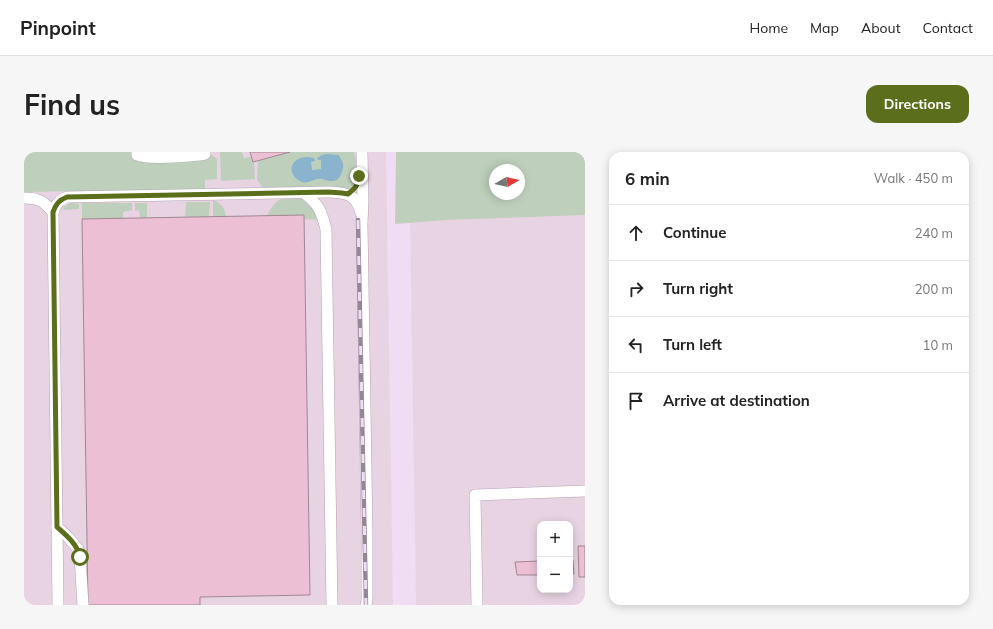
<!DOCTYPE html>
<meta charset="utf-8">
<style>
body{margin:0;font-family:Mulish,sans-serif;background:#f6f6f6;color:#222}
.controls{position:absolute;right:12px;bottom:12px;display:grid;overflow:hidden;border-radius:8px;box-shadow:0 2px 10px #0003}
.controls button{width:36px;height:36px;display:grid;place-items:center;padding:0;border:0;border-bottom:1px solid #e0e0e0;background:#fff;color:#222;font:20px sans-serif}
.compass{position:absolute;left:465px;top:12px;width:36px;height:36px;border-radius:50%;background:#fff;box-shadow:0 2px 10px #0003;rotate:81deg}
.stop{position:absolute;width:12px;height:12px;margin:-9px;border:3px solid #5a6e1c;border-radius:50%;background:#fff}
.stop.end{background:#5a6e1c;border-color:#fff;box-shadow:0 1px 4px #0008}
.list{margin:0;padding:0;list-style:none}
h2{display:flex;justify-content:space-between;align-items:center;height:52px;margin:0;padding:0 16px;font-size:17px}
h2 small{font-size:13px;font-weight:400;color:#767676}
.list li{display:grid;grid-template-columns:26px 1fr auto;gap:12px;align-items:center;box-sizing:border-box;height:56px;padding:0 16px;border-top:1px solid #e0e0e0}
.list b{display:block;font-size:15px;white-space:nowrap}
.list em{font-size:13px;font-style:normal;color:#767676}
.icon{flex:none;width:22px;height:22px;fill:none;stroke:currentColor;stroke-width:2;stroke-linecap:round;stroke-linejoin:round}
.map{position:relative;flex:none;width:561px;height:453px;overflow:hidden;border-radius:12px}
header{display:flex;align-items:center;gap:24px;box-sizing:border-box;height:56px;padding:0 20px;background:#fff;border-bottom:1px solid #e0e0e0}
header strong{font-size:19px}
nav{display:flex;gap:22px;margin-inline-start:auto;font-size:14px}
.intro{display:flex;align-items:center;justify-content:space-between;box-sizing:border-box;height:96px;padding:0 24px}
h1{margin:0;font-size:28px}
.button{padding:10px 18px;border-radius:12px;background:#5a6e1c;color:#fff;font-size:14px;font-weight:700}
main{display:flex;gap:24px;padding:0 24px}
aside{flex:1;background:#fff;border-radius:12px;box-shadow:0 2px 10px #0003}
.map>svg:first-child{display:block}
</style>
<header>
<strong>Pinpoint</strong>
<nav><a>Home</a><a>Map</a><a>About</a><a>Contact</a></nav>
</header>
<div class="intro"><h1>Find us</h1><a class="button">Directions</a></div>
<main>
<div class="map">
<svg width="561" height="453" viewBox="0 0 561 453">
<rect width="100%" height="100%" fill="#f0ddf4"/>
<g fill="#e8d3e2" fill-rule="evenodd">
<path d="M 0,0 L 362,0 L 369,453 L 0,453 Z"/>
<path d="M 385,0 L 561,0 L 561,453 L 392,453 ZM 471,18 L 495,18 L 495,42 L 471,42 ZM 516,372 L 546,372 L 546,438 L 516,438 Z"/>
</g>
<g fill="#bed0bc" fill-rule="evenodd">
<path d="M 0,0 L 107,0 L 108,5 L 114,10 L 153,9 L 185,1 L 193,7 L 193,27 L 181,28 L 181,37 L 0,40 Z"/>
<path d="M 196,0 L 218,0 L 220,6 L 227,5 L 229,10 L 230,10 L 231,27 L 197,29 Z"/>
<path d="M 266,0 L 330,0 L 332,7 L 332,26 L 328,36 L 320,39 L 241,38 L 233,28 L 234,9 Z"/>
<path d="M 372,0 L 561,0 L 561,63 L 422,68 L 371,72 ZM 471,18 L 495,18 L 495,42 L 471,42 Z"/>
<path d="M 273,45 C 285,50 289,56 294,68 L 243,64 C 246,57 251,49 259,46 C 263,45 269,45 273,45 Z"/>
<path d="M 189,48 C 197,51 201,56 202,65 L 189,65 Z"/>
<path d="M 162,50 L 186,50 L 185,65 L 161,65 Z"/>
<path d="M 46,51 L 55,52 L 55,57 L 38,58 L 41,54 Z"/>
<path d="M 58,51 L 108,51 L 108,58 L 99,60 L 99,66 L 58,67 Z"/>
<path d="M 111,51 L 123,51 L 123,66 L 116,66 L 115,58 L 111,59 Z"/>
</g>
<path fill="#8ab4ce" d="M 303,2 L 315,3 C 316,6 318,8 319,12 C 320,17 316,29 309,29 C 304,30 299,26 294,27 C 287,28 283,33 276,29 C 261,21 268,4 284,5 C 286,5 288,6 290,6 L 291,9 L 287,10 L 288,18 L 297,17 L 297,8 L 294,8 L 293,6 L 298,3 Z"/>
<g fill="#ecbfd4" stroke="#a18693">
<path d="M 226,0 L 266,0 L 229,10 Z"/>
<path d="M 280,63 L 286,443 L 176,445 L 176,453 L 64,453 L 58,67 Z"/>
<path d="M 554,394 L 561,394 L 561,425 L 555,425 Z"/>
<path d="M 546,408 L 549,408 L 550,422 L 546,422 Z"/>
<path d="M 516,409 L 516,423 L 493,423 L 491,410 Z"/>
</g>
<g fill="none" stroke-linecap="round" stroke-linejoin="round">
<defs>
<g id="minor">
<path d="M 113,0 L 113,3 C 125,8 161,4 176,3 L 181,2 L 181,0"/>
<path d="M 338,0 L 339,48 L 338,72 L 343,380 L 343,448 L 342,453"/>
<path d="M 280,41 C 295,53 297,58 302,77 L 308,453"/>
<path d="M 0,46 C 15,46 19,49 29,60 L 34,453"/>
<path d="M 29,60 C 32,52 35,48 43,45 L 304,40 C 322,41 332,41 337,61"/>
<path d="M 33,375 L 44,385 L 54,397 L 56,405 L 59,453"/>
<path d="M 453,453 L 451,343 L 561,339"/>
</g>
</defs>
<use href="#minor" stroke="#b2a1b7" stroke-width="12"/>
<use href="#minor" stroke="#fff" stroke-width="11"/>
<defs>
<path id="rail" d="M 334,68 L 342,453"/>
</defs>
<use href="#rail" stroke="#958797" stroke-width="4.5"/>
<use href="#rail" stroke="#f0ddf4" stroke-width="3" stroke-dasharray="9" stroke-linecap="butt"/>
</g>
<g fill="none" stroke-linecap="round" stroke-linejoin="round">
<path stroke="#5a6e1c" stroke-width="5" d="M 56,405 C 53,392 43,384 33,375 L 29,60 C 32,52 35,48 43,45 L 304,40 L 318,41 L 324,42 C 331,36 334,34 335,24"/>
</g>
</svg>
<div class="controls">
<button>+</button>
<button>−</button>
</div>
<svg class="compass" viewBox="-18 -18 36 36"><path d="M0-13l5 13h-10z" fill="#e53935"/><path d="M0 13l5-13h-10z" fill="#767676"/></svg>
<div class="stop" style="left:56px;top:405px"></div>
<div class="stop end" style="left:335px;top:24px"></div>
</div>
<aside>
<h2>6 min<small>Walk · 450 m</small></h2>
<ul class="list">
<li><svg class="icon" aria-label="ahead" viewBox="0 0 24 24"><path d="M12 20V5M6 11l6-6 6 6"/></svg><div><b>Continue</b></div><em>240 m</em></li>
<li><svg class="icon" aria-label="right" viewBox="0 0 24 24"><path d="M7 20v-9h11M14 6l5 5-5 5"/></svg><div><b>Turn right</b></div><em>200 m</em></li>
<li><svg class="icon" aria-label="left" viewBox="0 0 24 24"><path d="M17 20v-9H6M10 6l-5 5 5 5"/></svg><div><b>Turn left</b></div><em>10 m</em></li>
<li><svg class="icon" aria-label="arrive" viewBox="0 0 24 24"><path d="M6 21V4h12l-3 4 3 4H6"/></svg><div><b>Arrive at destination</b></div></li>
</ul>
</aside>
</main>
